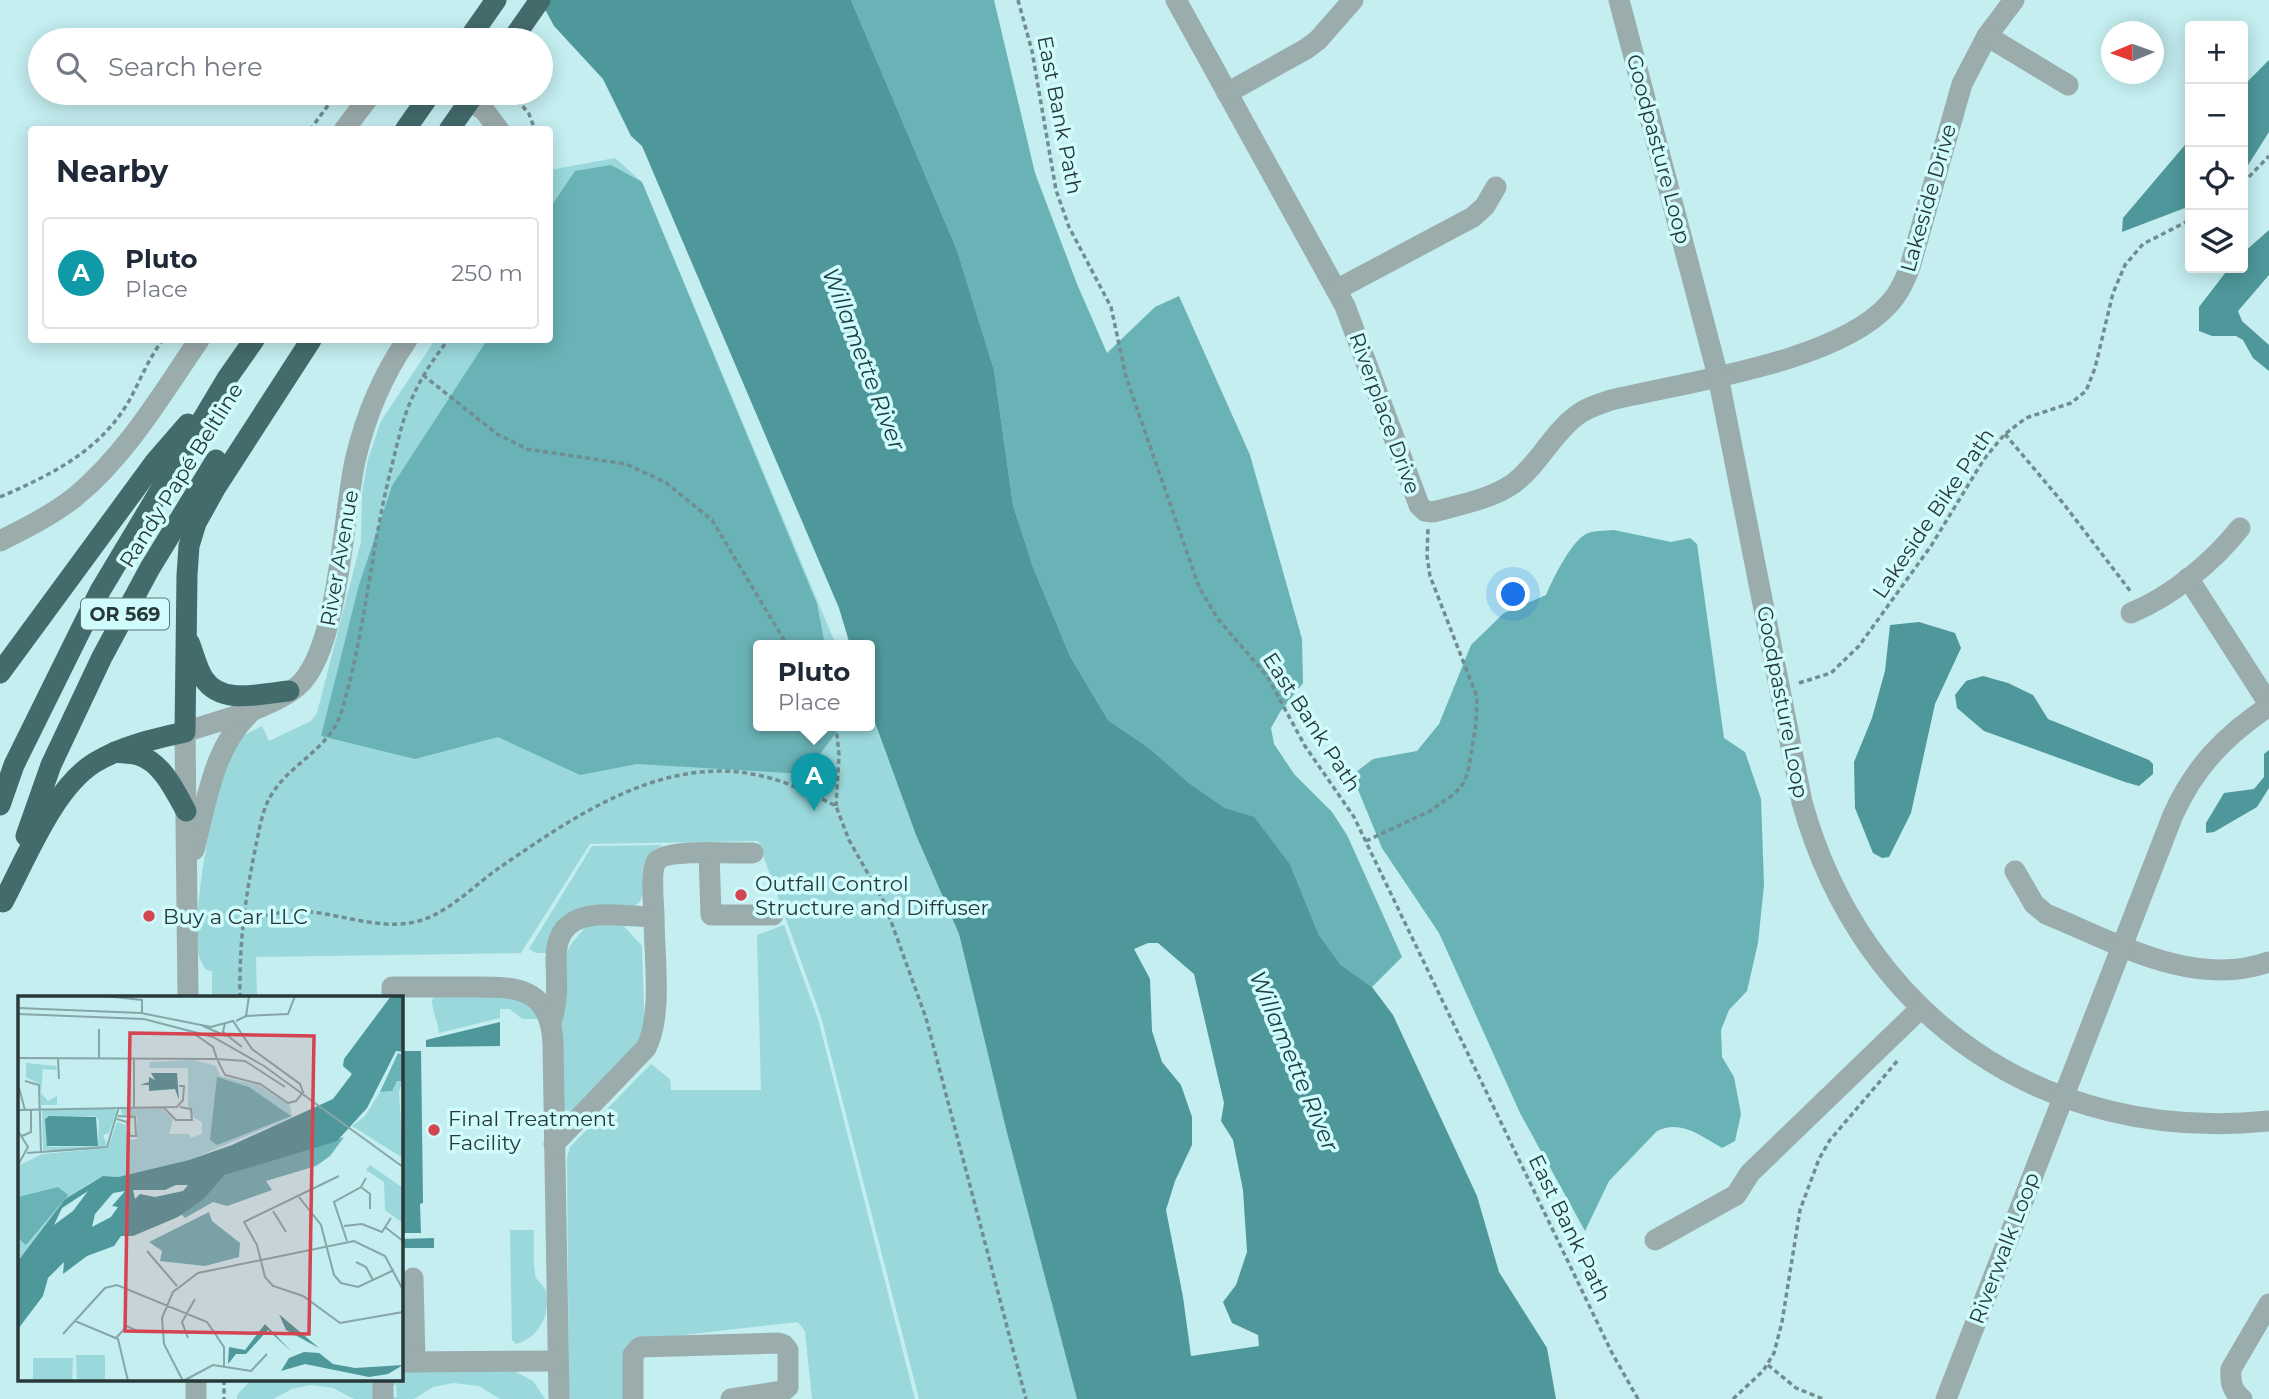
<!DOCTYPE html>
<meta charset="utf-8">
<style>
body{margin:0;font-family:Montserrat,sans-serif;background:#f2f2f3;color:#1f2937}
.controls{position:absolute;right:21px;top:21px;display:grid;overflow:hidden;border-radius:7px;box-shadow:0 4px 18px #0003}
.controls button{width:63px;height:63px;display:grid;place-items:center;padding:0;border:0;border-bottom:2px solid #e0e1e3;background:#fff;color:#1f2937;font:35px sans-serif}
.compass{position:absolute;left:2101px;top:21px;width:63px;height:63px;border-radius:50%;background:#fff;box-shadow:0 4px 18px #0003;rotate:269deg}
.you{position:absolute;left:1514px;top:595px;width:24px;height:24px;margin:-18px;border:5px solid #fff;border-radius:50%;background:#1a73e8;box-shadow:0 0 0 10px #1a73e833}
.badge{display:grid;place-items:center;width:46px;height:46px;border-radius:50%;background:#1a73e8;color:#fff;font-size:23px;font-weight:700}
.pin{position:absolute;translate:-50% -58px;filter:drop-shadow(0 2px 4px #0008)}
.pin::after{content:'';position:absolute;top:37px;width:24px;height:21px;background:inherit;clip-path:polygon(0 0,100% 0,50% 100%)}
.popup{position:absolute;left:753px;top:640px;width:122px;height:91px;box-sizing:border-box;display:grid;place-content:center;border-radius:7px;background:#fff;filter:drop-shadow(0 2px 5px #0005);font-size:23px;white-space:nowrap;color:#747a83}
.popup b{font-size:26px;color:#1f2937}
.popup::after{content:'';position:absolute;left:50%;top:100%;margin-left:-14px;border:14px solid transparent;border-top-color:#fff}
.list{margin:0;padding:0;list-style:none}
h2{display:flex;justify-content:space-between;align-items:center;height:91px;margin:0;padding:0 28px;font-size:30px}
h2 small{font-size:23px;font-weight:400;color:#747a83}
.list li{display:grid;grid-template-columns:46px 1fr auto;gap:21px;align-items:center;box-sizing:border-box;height:112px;margin:0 14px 14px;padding:0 14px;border:2px solid #e0e1e3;border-radius:7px}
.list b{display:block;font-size:26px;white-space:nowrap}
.list p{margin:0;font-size:23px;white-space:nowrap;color:#747a83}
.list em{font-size:23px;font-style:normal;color:#747a83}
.icon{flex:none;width:38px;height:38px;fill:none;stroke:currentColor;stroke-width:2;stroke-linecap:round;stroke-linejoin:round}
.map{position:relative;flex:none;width:2269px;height:1399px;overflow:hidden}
.search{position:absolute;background:#fff;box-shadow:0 4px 18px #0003;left:28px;top:28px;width:525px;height:77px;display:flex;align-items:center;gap:18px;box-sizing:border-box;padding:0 24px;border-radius:38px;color:#747a83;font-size:26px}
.panel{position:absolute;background:#fff;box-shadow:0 4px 18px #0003;left:28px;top:126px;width:525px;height:217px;border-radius:7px}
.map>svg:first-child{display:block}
</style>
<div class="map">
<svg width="2269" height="1399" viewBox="0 0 2269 1399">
<rect width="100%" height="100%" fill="#c4eef0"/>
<g fill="#9ad8db">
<path d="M 615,158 L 642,182 L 836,645 L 758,645 L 758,725 L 870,725 L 870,711 L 871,713 L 916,835 L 959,934 L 1006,1129 L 1077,1399 L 919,1399 L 821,1017 L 758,841 L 590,844 L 521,953 L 256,957 L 257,998 L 212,998 L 212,971 L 206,970 C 204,966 200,961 199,956 C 190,919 215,769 239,740 C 244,734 255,730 262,726 L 269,741 L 311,721 L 317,713 L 361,542 L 362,493 L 368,459 L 381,421 L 435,340 L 550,340 L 550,170 Z"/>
<path d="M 663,845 C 624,862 657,896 633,907 L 587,908 L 546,953 L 536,953 L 529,949 L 592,846 Z"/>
<path d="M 594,924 L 622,924 L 642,946 L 645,1033 L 644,1037 L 572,1111 L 563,1110 L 559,1030 L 565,955 L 572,943 L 584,929 Z"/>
<path d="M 784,925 L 818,1019 L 915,1399 L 812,1399 L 805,1331 L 798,1322 L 657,1338 L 634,1337 L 630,1348 L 627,1399 L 569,1399 L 567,1158 L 570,1147 L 651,1064 L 670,1079 L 671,1090 L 761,1090 L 757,935 Z"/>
<path d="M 437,995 L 521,998 L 542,1019 L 522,1019 L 510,1009 L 500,1009 L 500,1018 L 439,1033 C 438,1020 432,1013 432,1000 Z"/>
<path d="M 510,1230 L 534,1230 C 534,1244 533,1260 535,1274 C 536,1282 544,1284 546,1292 C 551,1315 538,1338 516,1344 L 512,1340 Z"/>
<path d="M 514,1371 L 533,1381 L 545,1399 L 500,1399 L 479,1386 L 453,1383 L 433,1387 L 414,1399 L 388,1399 L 388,1397 L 397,1397 L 396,1385 L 387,1385 L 388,1380 L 401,1380 L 401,1372 Z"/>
<path d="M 251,1380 L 374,1380 L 376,1399 L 354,1399 L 333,1388 L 311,1385 L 292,1389 L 273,1399 L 237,1399 L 237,1395 Z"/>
</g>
<g fill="#69b2b5">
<path d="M 851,0 L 994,0 L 1035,173 L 1077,284 L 1107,353 L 1155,307 L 1179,296 L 1250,455 L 1302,639 L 1303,683 L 1280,712 L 1271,728 L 1274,744 L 1294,774 L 1332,812 L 1347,835 L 1402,957 L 1372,987 L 1341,965 L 1319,935 L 1290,864 L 1254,818 L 1225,808 L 1189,783 L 1149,748 L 1108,720 L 1070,656 L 1033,567 L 1013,505 L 994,370 L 957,250 Z"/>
<path d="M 611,165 L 642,182 L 817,604 L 825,645 L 758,645 L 758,725 L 841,726 L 805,774 L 637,764 L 580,775 L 498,737 L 415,759 L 321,736 L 359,585 L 392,486 L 487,340 L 550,340 L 550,208 L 575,171 Z"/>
<path d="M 1614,530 L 1671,542 L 1690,538 L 1697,544 L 1724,738 L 1745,752 L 1761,799 L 1764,885 L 1758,943 L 1747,991 L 1729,1010 L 1721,1030 L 1722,1057 L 1734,1077 L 1741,1114 L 1735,1141 L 1722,1148 C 1702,1136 1680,1119 1657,1131 L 1609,1181 L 1585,1231 L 1520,1113 L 1439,933 L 1382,848 L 1352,775 L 1373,759 L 1417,751 L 1439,724 L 1471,645 L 1504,613 L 1546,595 C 1553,579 1570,543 1586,534 C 1594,530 1606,531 1614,530 Z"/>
</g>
<g fill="#4e979a" fill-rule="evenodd">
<path d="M 540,0 L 851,0 L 957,250 L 994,370 L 1013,505 L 1033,567 L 1070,656 L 1108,720 L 1149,748 L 1189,783 L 1225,808 L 1254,817 L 1290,864 L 1319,935 L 1341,965 L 1372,987 L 1393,1015 L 1477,1196 L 1499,1272 L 1547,1348 L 1556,1399 L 1077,1399 L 1006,1129 L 959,934 L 916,835 L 870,709 L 870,645 L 850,645 L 839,608 L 642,146 L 631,136 L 603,79 L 554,26 ZM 1148,943 L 1158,943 L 1194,974 L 1224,1103 L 1221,1121 L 1233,1140 L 1243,1190 L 1247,1252 L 1236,1285 L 1223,1302 L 1232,1323 L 1258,1335 L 1259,1346 L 1191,1356 L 1183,1297 L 1166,1210 L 1175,1181 L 1192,1145 L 1192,1117 L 1181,1085 L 1162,1062 L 1152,1031 L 1150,979 L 1134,949 Z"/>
<path d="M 2269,60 L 2269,132 L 2243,173 L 2243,86 Z"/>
<path d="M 2190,139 L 2190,206 L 2122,232 L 2123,218 Z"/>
<path d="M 2269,230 L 2269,275 L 2238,311 L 2242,321 L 2269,345 L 2269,371 L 2253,358 L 2243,340 L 2236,336 L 2212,336 L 2199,331 L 2199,307 L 2229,268 L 2243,268 L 2243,253 Z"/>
<path d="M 1919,622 L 1955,633 L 1961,648 L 1935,704 L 1911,813 L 1889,857 L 1882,858 L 1873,853 L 1855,808 L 1854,762 L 1872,718 L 1885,671 L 1890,625 Z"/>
<path d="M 1983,676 L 2008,683 L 2033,695 L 2048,719 L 2149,760 L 2153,764 L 2153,774 L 2139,786 L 2125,782 L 1984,731 L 1957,708 L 1955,695 L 1966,681 Z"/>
<path d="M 2269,750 L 2269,788 L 2257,807 L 2214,832 L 2206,833 L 2206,823 L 2224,793 L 2254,789 L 2264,777 L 2264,754 Z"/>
<path d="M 500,1022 L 500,1046 L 426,1047 L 426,1040 Z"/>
<path d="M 401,1051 L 421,1051 L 423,1203 L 420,1204 L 421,1233 L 401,1233 Z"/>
<path d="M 434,1238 L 434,1248 L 401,1248 L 401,1239 Z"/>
</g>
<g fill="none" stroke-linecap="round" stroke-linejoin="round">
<g stroke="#718d8f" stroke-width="3.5" stroke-dasharray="5 3.5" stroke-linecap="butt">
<path d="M 1018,0 L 1032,51 L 1056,190 L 1069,227 L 1111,307 L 1126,377 L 1199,587 L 1218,619 L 1267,676 L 1305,746 L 1354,817 L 1612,1353 L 1638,1399"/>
<path d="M 416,40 L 435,40"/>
<path d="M 512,93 L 529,114 L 535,130"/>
<path d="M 310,130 L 337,93"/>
<path d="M 2243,183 L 2269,156"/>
<path d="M 423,375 L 497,434 L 527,449 L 626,464 L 665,482 L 712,520 L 787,645"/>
<path d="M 2005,434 L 2063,503 L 2131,592"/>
<path d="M 0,497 C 51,475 100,451 129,401 C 140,381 149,357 163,340"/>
<path d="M 1799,683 L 1831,673 L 1859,646 L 1931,546 L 1984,459 L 2005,434 L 2026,418 L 2071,403 L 2086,391 L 2095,368 L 2113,293 L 2125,265 L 2143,244 L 2190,220"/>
<path d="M 836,725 L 839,755 L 836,806"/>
<path d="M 1366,841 L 1430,811 L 1454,794 L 1463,784 L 1468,772 L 1476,724 L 1477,697 L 1430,576 L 1427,556 L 1428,529"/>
<path d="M 242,924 C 259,917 279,911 298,911 C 340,912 384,934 425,919 C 452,909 476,884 499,868 C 576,815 665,753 762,776 C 788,782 812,794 836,806 L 849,840 L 884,902 L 926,1018 L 1026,1399"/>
<path d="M 240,998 C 239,944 245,898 256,845 C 259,831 262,812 269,799 C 288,763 330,751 342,710 C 366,630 371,545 392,465 C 398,441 403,416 414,394 C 423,374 435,357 448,340"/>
<path d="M 1768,1365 L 1796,1388 L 1823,1399"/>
<path d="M 224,1380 L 224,1399"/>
<path d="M 1733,1399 L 1763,1371 L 1774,1353 L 1782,1322 L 1800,1210 L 1819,1159 L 1830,1140 L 1899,1059"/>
</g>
<g stroke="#9bacad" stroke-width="21">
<path d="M 1176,0 L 1345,306 L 1419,505 L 1425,511 L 1433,512 C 1459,505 1492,499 1514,483 C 1539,464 1552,434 1576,416 C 1586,408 1599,404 1611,400 C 1686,382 1838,362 1889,304 C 1899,294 1905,280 1910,267 L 1962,84 L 1987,36 L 2014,0"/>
<path d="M 1619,0 L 1718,376 L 1802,802 C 1862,1018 2046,1144 2269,1121"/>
<path d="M 1987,36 L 2068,85"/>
<path d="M 456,93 L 484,110 L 499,130"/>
<path d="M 1227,93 L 1306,49 L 1318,40 L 1353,0"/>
<path d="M 344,130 L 372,93"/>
<path d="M 1336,290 L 1473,217 L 1485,206 L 1496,187"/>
<path d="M 0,541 C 26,528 52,515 75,497 C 127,454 162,394 199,340"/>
<path d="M 2188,578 L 2269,704"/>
<path d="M 2131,613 C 2172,596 2213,562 2240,528"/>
<path d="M 194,850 C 207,801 213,746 252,711"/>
<path d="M 709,854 L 711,915 L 773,915"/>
<path d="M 2015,871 L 2034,904 L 2046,914 C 2115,942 2193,989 2269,962"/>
<path d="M 654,917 C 654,906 650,871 656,862 C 665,848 734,854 753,853"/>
<path d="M 188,998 L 185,732 C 217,721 279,707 302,682 C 339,641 343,517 355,461 C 365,418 382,376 407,340"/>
<path d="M 392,998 L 392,987 C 416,987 439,987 463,987 C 509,987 550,982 553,1043 L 559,1399"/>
<path d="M 551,1022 C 558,1002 557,984 556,963 C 554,901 611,916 654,917 C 654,956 663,1015 646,1048 L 554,1144"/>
<path d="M 1655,1240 L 1736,1195 L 1750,1173 L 1921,1008"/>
<path d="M 413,1278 L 415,1362"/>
<path d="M 401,1362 L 558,1361"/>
<path d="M 196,1380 L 196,1399"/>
<path d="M 383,1380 L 383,1399"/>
<path d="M 633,1399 L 633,1355 L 640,1347 L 778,1343 L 784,1345 L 788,1350 L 788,1387 L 783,1391 L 731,1399"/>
<path d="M 1946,1399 L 2173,815 C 2195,766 2225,736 2269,706"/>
<path d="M 2242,1399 C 2232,1390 2230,1383 2231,1369 L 2269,1304"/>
</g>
<g stroke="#446b6c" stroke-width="21">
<path d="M 468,40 L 496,0"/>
<path d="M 512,40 L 540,0"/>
<path d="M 405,130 L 431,93"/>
<path d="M 449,130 L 475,93"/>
<path d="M 189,642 C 194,654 197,669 204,679 C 222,706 262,693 289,691"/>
<path d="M 0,673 L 155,462 L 188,424"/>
<path d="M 115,752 C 122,753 131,753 138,755 C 162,762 175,791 186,811"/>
<path d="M 0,805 L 14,765 L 100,591 L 228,377 L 254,340"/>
<path d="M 26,836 L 51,765 L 102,657 L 150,568 L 216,460"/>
<path d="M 3,902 C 26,859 53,789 94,763 C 122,746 153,739 185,732 L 187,575 L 189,546 L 196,523 L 216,487 L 311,340"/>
</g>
</g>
<g fill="#d44451" stroke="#d1fcfd" stroke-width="2.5">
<circle cx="741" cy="895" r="7"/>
<circle cx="149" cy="916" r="7"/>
<circle cx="434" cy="1130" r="7"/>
</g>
<g text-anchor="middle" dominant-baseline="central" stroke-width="7" stroke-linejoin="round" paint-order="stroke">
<rect fill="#d1fcfd" stroke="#5b7474" stroke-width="2" x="81" y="598.5" width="88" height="31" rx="5"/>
<g font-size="19" font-weight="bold" fill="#29393a">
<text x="125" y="614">OR 569</text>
</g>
<g font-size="21" fill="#29393a" stroke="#d1fcfd">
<text transform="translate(1060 115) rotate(79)">East Bank Path</text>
<text transform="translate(1659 149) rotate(75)">Goodpasture Loop</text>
<text transform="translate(1928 198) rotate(-74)">Lakeside Drive</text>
<text transform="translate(1385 413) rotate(70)">Riverplace Drive</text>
<text transform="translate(181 475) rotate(-58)">Randy Papé Beltline</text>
<text transform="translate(1933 513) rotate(-56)">Lakeside Bike Path</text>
<text transform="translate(339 558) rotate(-80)">River Avenue</text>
<text transform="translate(1783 702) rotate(79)">Goodpasture Loop</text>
<text transform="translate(1312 722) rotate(57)">East Bank Path</text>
<text transform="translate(1570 1228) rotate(64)">East Bank Path</text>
<text transform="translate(2004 1248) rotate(-69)">Riverwalk Loop</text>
</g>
<g font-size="21" fill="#29393a" stroke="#d1fcfd" text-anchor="start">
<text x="755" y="883">Outfall Control<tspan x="755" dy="24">Structure and Diffuser</tspan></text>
<text x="163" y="916">Buy a Car LLC</text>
<text x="448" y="1118">Final Treatment<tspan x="448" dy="24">Facility</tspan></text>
</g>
<g font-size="23" font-style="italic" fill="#1d4143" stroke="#d1fcfd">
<text transform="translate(864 359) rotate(69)">Willamette River</text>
<text transform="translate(1294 1061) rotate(67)">Willamette River</text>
</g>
</g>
<g transform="translate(18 996)">
<rect width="385" height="385" fill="#c4eef0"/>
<path d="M 176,64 L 198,70 L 202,80 L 240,89 L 272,109 L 274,121 L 171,164 L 100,181 L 85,180 L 72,187 L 47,203 L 0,265 L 0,170 L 24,158 L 90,152 L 99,126 L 108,129 L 110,144 L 119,143 L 119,121 L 104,119 L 103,113 L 143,112 L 155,123 L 151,138 L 171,138 L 173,142 L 184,138 L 184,126 L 176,122 L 170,110 L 170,72 L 131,72 L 132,66 ZM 8,67 L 38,70 L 39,74 L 25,73 L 23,97 L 30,105 L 39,100 L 39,109 L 23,109 L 22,88 L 8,81 ZM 379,85 L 385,85 L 381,95 L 385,162 L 334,130 L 347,120 L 362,96 L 373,95 ZM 95,112 L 99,115 L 91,137 L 85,139 L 89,149 L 74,154 L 25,154 L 24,114 ZM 76,120 L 81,124 L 80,150 L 31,151 L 28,121 ZM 352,169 L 385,192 L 385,227 L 367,214 L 366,186 L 348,174 ZM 58,359 L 87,359 L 87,385 L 59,385 ZM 15,362 L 55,362 L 54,385 L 15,385 Z" fill="#9ad8db" fill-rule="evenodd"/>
<path d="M 380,57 L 385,59 L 385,85 L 379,85 L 374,95 L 362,96 ZM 199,81 L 231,91 L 273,120 L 199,149 L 192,144 ZM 326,141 L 312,160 L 298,170 L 248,185 L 254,194 L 209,210 L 195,206 L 167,222 L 163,218 L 186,203 L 207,179 ZM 40,191 L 50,199 L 8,249 L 0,242 L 0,201 ZM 191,216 L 194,225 L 222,247 L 221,261 L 187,270 L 142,265 L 144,255 L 131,246 Z" fill="#69b2b5"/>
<path d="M 373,0 L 385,0 L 385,56 L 378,55 L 349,112 L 319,145 L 207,179 L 186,203 L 160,221 L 115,240 L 103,240 L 96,250 L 69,260 L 45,278 L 46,266 L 30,282 L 25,300 L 0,333 L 0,265 L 47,203 L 85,180 L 100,181 L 171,164 L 214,149 L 315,103 L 334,78 L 325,70 L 326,63 ZM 158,189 L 170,189 L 165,195 L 137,201 L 122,198 L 117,203 L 115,194 L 147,194 ZM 70,195 L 55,215 L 36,229 L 44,212 ZM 107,195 L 94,210 L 100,211 L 93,221 L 74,231 L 77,218 L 95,197 ZM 133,77 L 159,77 L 161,104 L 157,93 L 131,95 L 131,89 L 122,89 L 131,86 L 131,81 L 137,84 ZM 31,120 L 78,121 L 80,150 L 29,150 L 27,123 ZM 261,318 L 262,319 L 301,352 L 268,334 ZM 247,328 L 273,355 L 250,334 L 228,358 L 218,358 L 210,368 L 211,351 L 227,354 ZM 286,356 L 301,357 L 315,368 L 337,372 L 385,369 L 370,378 L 351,381 L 287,368 L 263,375 L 271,362 Z" fill="#4e979a" fill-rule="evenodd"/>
<path fill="none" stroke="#86a6a7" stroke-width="2" d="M 87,0 L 124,4 L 124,17M 0,12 L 123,17 L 193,31 L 215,25 L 234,53 L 282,88 L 285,96 L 278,105 L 270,107 L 242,88 L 207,79 L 199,63 L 0,62M 0,18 L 126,23 L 195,41 L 246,70 L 385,171M 228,20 L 270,18 L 277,0M 218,25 L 228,20 L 231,0M 207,27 L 205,36 L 224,51M 185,30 L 208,40M 178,39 L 195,51 L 199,63 L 227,65 L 267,91M 40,62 L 41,83M 81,63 L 81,33M 7,85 L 21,89 L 23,156M 1,92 L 7,114M 116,111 L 116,63M 145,111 L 158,124 L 174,124 L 173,113 L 162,111M 0,114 L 159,111 L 165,104 L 166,90 L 161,90M 99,123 L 109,126 L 112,140 L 118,140 L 117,121 L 100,120M 0,135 L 10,151 L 0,169M 4,140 L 13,136 L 13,113M 9,157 L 89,151 L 101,111M 321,180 L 226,226 L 239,249 L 247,281 L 255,290 L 285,300 L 322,327 L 385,316M 343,191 L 352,198 L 352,213M 281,201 L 303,229 L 316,279 L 323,287 L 340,291 L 376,274M 255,215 L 268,236M 326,230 L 344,228 L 364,236 L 373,222M 367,231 L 385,245M 329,245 L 316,206 L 343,191 L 348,182M 129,255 L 159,290M 338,266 L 348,271 L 355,284M 57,325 L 100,343 L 110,385M 45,338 L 87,292 L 99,289 L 189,326 L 206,351 L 206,370M 98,342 L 109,330 L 121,336M 170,342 L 164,326 L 177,303M 165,385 L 146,348 L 144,322 L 155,296 L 180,277 L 336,245 L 367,260 L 385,294M 165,385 L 195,369 L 233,375 L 249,358"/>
<path fill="#d44451" fill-opacity="0.15" stroke="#d44451" stroke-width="3.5" d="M 112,37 L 296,40 L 291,338 L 107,335 Z"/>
<rect width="385" height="385" fill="none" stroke="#29393a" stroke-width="3.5"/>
</g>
</svg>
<div class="controls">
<button>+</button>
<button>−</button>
<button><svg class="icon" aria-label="locate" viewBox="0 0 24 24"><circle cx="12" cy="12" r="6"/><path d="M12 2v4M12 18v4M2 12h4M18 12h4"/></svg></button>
<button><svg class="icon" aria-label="layers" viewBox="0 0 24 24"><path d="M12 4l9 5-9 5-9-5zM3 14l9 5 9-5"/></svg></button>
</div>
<svg class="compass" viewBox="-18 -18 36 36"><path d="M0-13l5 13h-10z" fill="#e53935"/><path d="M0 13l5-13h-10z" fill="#747a83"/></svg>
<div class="you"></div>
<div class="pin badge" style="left:814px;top:811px;background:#0f9aa8">A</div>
<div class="popup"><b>Pluto</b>Place</div>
<div class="search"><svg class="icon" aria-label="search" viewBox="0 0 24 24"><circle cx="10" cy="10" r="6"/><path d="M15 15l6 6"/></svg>Search here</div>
<section class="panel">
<h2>Nearby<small></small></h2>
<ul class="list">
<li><span class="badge" style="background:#0f9aa8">A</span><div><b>Pluto</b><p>Place</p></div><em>250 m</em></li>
</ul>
</section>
</div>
